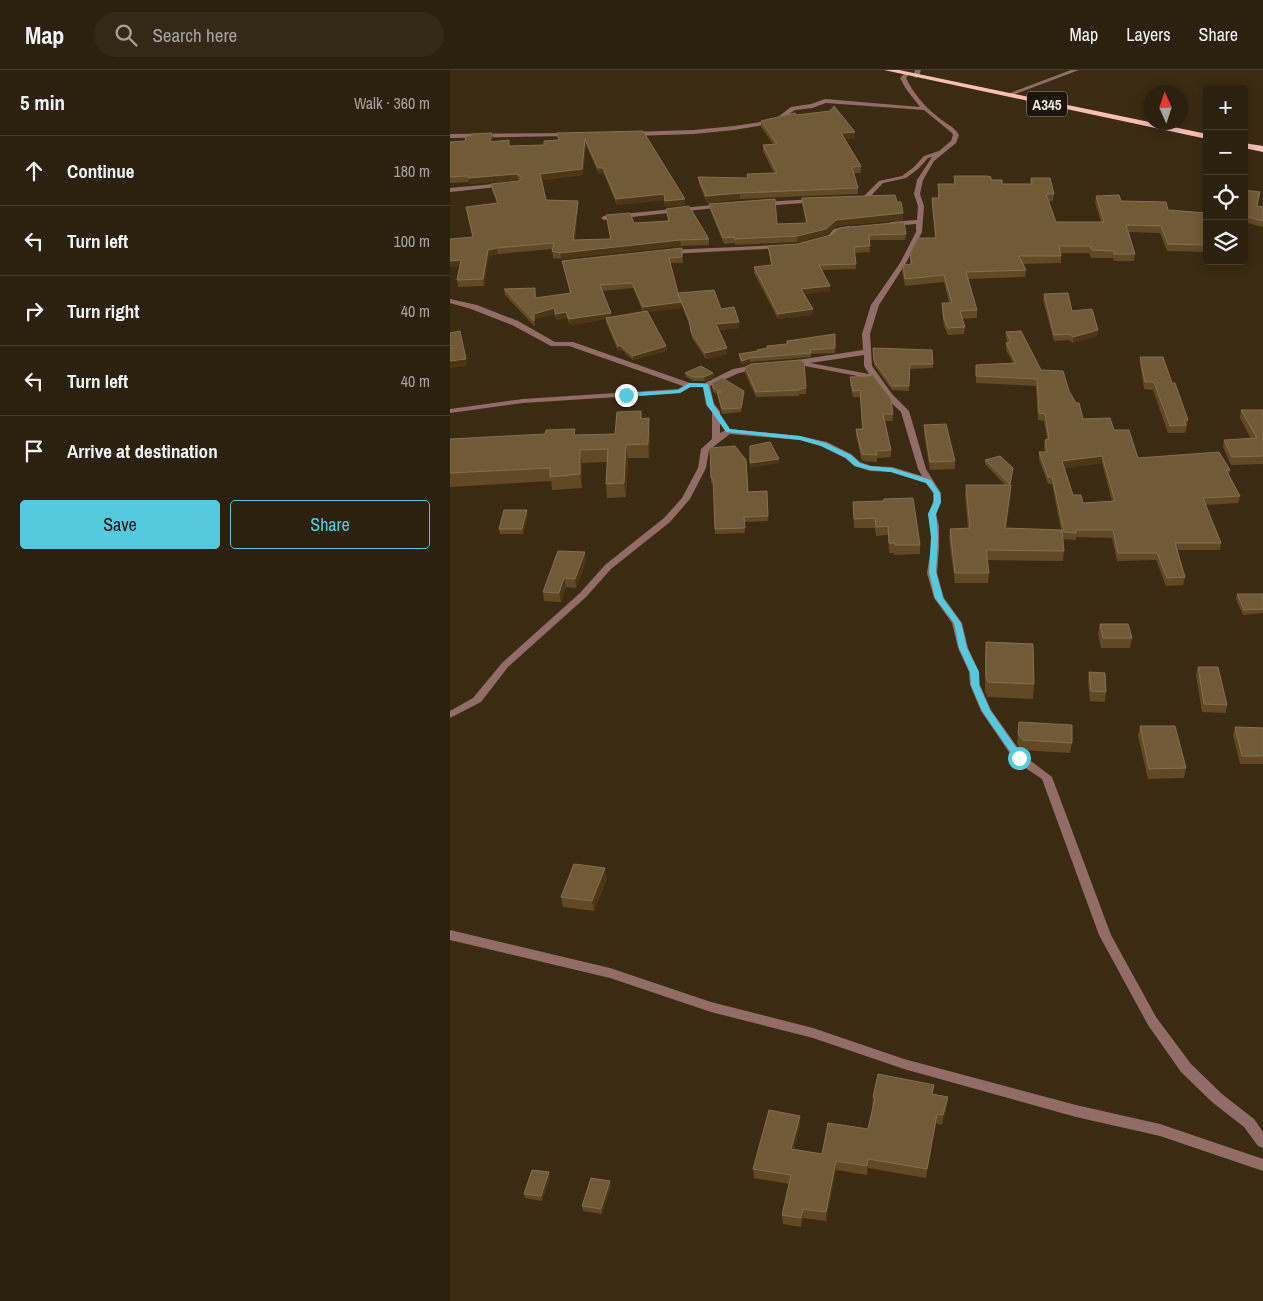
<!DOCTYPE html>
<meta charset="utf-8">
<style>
body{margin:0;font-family:"Archivo Narrow",sans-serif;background:#342817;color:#f1f3f6}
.controls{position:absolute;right:15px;top:15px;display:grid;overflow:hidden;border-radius:5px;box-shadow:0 2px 12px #0003}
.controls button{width:45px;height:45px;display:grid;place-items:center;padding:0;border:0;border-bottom:1px solid #483e2e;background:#2c200e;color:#f1f3f6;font:25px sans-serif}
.compass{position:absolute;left:693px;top:15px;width:45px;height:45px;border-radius:50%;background:#2c200e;box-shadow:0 2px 12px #0003;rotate:357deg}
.stop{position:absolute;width:15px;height:15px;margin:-11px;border:4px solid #55cadf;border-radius:50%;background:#fff}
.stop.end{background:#55cadf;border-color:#fff;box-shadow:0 1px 5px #0008}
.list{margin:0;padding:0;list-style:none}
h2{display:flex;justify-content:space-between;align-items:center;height:65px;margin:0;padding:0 20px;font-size:21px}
h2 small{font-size:16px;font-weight:400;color:#a6a39e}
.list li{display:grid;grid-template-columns:32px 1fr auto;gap:15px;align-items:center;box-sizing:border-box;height:70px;padding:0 20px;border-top:1px solid #483e2e}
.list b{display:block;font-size:19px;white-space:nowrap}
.list em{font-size:16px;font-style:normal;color:#a6a39e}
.actions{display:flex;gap:10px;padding:15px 20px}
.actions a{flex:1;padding:11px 0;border:1px solid #55cadf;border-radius:5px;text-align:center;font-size:18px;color:#55cadf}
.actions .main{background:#55cadf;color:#111}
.icon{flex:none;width:28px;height:28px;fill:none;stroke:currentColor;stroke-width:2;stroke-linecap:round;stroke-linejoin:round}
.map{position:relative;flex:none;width:813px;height:1231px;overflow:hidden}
header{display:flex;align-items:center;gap:30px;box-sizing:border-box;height:70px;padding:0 25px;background:#2c200e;border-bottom:1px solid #483e2e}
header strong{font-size:24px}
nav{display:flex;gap:28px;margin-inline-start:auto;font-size:18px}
.search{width:350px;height:45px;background:#342817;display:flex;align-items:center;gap:12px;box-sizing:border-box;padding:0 18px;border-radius:28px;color:#a6a39e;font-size:19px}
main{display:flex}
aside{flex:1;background:#2c200e}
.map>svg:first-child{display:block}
</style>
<header>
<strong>Map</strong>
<div class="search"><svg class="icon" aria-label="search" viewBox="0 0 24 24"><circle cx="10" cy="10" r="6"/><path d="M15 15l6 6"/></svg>Search here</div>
<nav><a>Map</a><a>Layers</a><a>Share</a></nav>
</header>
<main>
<aside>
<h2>5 min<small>Walk · 360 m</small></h2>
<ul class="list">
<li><svg class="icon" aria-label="ahead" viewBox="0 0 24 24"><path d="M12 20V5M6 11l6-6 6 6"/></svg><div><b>Continue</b></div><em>180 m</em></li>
<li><svg class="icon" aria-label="left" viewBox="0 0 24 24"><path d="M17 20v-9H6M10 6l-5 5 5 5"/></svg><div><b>Turn left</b></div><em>100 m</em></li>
<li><svg class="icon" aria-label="right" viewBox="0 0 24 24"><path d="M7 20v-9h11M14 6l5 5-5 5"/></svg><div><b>Turn right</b></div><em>40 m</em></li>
<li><svg class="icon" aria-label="left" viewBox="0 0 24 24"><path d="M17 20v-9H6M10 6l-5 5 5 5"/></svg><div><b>Turn left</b></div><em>40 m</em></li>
<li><svg class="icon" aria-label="arrive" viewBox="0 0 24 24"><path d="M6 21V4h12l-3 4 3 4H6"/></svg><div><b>Arrive at destination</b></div></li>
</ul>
<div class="actions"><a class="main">Save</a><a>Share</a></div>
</aside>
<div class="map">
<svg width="813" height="1231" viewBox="0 0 813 1231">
<rect width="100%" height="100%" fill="#3b2b13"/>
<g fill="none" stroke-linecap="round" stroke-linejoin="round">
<g fill="#926d68" fill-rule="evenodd">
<path d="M 465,0 L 471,0 L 469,6 L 466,8 L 463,6 Z"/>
<path d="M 621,0 L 629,0 L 560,26 L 555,25 Z"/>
<path d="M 456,2 L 459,4 L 456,8 C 463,23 476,38 488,47 C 496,54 504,56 509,65 L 506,73 L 484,91 L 473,110 L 470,124 L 474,136 L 472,162 L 456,193 L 429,235 L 420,264 L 422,296 L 442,324 L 459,341 L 476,399 L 491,423 L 491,432 L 486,444 L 489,456 L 489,478 L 487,503 L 494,528 L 512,553 L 518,578 L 529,602 L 530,615 L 541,640 L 573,685 L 602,707 L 661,865 L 706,947 L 741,994 L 772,1024 L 804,1049 L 813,1062 L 813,1078 L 808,1076 L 794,1057 L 762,1032 L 731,1002 L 698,955 L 649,865 L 592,709 L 565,691 L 531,641 L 520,615 L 519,602 L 508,578 L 502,553 L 484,528 L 477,503 L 481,478 L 481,456 L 478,444 L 483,432 L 483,423 L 476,413 L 441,402 L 420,401 L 404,396 L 395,388 L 371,376 L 350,370 L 280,364 L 259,380 L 256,398 L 240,429 L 220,452 L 161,499 L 136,527 L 58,597 L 31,632 L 0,648 L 0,641 L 23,628 L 52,593 L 130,523 L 155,495 L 214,448 L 232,428 L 248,398 L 251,379 L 262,369 L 262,342 L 256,335 L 253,317 L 241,317 L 230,323 L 73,333 L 0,343 L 0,339 L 73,329 L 228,319 L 233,316 L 119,276 L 101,276 L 62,255 L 21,239 L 0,233 L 0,229 L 27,235 L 68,251 L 105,272 L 123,272 L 240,313 L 255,313 L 283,299 L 310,294 L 310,298 L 289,303 L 260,316 L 264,334 L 270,341 L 270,363 L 278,359 L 350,366 L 377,372 L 401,384 L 410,392 L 421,396 L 442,397 L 472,406 L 468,399 L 451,342 L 436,328 L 423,309 L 355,296 L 351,294 L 341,295 L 337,293 L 341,291 L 413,280 L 412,264 L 421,235 L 450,193 L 466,162 L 466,154 L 441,156 L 438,154 L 441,152 L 467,150 L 468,136 L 464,124 L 467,110 L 482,87 L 478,88 L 468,99 L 456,108 L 433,113 L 418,129 L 406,130 L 403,128 L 406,126 L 414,126 L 429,111 L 452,106 L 464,97 L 474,86 L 489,81 L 501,71 L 503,65 L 502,63 L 474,40 L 376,33 L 362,38 L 345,40 L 326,53 L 284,60 L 244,64 L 182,66 L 179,64 L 182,62 L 244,60 L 284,56 L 324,50 L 341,37 L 361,34 L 375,29 L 470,37 L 456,19 L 450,8 ZM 414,285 L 414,296 L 419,304 L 360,293 Z"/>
<path d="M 122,63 L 122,65 L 120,66 L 0,68 L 0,64 Z"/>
<path d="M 55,113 L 58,115 L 57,116 L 0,122 L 0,118 Z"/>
<path d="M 364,129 L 367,131 L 366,132 L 314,136 L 311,134 L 314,132 Z"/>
<path d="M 272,134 L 274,135 L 274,137 L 154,150 L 151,148 L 154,146 Z"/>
<path d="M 399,156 L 402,158 L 401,159 L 388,162 L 381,169 L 371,173 L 368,171 L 377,167 L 384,159 Z"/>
<path d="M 330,175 L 332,176 L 332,178 L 219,184 L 216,182 L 219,180 Z"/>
<path d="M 0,860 L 160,898 L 261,932 L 363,958 L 454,989 L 626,1035 L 710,1054 L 813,1089 L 813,1101 L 710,1066 L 626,1047 L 454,999 L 363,968 L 261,942 L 160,908 L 0,870 Z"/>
</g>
<g fill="#f8bfb8" fill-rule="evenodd">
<path d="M 434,0 L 449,0 L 757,64 L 757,69 Z"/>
<path d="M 794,73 L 813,76 L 813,82 L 794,78 Z"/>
</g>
</g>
<g fill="#614925" fill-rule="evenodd">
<path d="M 347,45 L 405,68 L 395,69 L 411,96 L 411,103 L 404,103 L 408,118 L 408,124 L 290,129 L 257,133 L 249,114 L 248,107 L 298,108 L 324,103 L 313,81 L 313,75 L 323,74 L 311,57 L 311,51 Z"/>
<path d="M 193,61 L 235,135 L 215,137 L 214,130 L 167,135 L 154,104 L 149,104 L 136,75 L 133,105 L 92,110 L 96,130 L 128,131 L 128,137 L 125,170 L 160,169 L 156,145 L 184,153 L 218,151 L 216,139 L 259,169 L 259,175 L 231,176 L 111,189 L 103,188 L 102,179 L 48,184 L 39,186 L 34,216 L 8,217 L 7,210 L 10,196 L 0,197 L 23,167 L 16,137 L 47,133 L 42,120 L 41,114 L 69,111 L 68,110 L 19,114 L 19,112 L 0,113 L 0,72 L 15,71 L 42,63 L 43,69 L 42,71 L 60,76 L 94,75 L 108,70 L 107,63 Z"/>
<path d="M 504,106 L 541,110 L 552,114 L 580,114 L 581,108 L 604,124 L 603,131 L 598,131 L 606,152 L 651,152 L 645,133 L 646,126 L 718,140 L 757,143 L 757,182 L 717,181 L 710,163 L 679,162 L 685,184 L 684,191 L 664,191 L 663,188 L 641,188 L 639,183 L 611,183 L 611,193 L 573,194 L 576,200 L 575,207 L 518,209 L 527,240 L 527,248 L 512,249 L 515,257 L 514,264 L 498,265 L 494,256 L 492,241 L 492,233 L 499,233 L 494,212 L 455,216 L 452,202 L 453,195 L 460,194 L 460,183 L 485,168 L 482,135 L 482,128 L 488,128 L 488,114 L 504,114 Z"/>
<path d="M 794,120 L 807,136 L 813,137 L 813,157 L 794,152 Z"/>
<path d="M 352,128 L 447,132 L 453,143 L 453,150 L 386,156 L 376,165 L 347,172 L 285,175 L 285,173 L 274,174 L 260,140 L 259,134 L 327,154 L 356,153 L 352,134 Z"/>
<path d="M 456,164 L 455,170 L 419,170 L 420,182 L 405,183 L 406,199 L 372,200 L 380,221 L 354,224 L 363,239 L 363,245 L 328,249 L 304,203 L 304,197 L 321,195 L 318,176 L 347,174 L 381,165 Z"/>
<path d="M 232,178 L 233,193 L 220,193 L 228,223 L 271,239 L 289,258 L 269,260 L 277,278 L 277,284 L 256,289 L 242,268 L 240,256 L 231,234 L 231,238 L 198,242 L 216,276 L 217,281 L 183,290 L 172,280 L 168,281 L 156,252 L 156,249 L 120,255 L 117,248 L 107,250 L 104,244 L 85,249 L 85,257 L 55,225 L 54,219 L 86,223 L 86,228 L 120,224 L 112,191 ZM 183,218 L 193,242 L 161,247 L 161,243 L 152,221 Z"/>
<path d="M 594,224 L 622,241 L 647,266 L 623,273 L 619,270 L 604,271 L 593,230 Z"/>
<path d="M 556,262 L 591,300 L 619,321 L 633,349 L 664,360 L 688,388 L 780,400 L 779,405 L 790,426 L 788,433 L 756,435 L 771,473 L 770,480 L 727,480 L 735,507 L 733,515 L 716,516 L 706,490 L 667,491 L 662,468 L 626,467 L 626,470 L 613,469 L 612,465 L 614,481 L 613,491 L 537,490 L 539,503 L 538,513 L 505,513 L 499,469 L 500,459 L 518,458 L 515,425 L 516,415 L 555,415 L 535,394 L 535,390 L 563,403 L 560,415 L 561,425 L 556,458 L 611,460 L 602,414 L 598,414 L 589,389 L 589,382 L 595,382 L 594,377 L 595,370 L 597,369 L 594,351 L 588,350 L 586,316 L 526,313 L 526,295 L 563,293 L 556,280 L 556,273 L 558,273 L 556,269 ZM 652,393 L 662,431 L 633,433 L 623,425 L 614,398 Z"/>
<path d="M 385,264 L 385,283 L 361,284 L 361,287 L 300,292 L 292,295 L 289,288 L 289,284 L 307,281 L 307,280 Z"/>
<path d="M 423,278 L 483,294 L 483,298 L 459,299 L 459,321 L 442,320 L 424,295 Z"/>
<path d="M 690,287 L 722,313 L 738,350 L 735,363 L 718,363 L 703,320 L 694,319 L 690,294 Z"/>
<path d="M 295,297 L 356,318 L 356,324 L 349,324 L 349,326 L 306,327 L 295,303 Z"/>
<path d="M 235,303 L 263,303 L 264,307 L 255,311 L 243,311 L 236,307 Z"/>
<path d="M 400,307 L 443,344 L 443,351 L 435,351 L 441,380 L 441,387 L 427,388 L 427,392 L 412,391 L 406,366 L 406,359 L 412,359 L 410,327 L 403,327 L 400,314 Z"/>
<path d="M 262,313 L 294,321 L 294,325 L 291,342 L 272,344 L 267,324 L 263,322 Z"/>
<path d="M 791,340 L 813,340 L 813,394 L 781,395 L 773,377 L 774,370 L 801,369 L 790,348 Z"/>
<path d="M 191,341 L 192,349 L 200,362 L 199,388 L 178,388 L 176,427 L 157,428 L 156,414 L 157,392 L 132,393 L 132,418 L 102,420 L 101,411 L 0,417 L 0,369 L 165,364 Z"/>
<path d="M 474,355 L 505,391 L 505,399 L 480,400 L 474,363 Z"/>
<path d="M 260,378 L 298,422 L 317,421 L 318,451 L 294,452 L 295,463 L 265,464 L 264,413 L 261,413 Z"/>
<path d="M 403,432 L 470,475 L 470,484 L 444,485 L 444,483 L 439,483 L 438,465 L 426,466 L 425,458 L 404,458 Z"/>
<path d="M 78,445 L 73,464 L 50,464 L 49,459 Z"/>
<path d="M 136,491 L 126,518 L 116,517 L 111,532 L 94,531 L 93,522 Z"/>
<path d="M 787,524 L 813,524 L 813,543 L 793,545 L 786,529 Z"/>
<path d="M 650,554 L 682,568 L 680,578 L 651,578 L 648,564 Z"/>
<path d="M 536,572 L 584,614 L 583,629 L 537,627 L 535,621 L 535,586 Z"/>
<path d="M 748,597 L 777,635 L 776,643 L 752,642 L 746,605 Z"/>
<path d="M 639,602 L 656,622 L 655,632 L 640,631 L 638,612 Z"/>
<path d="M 569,652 L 622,673 L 620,683 L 572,680 L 567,674 Z"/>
<path d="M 690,656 L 736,698 L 734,708 L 698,709 L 688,666 Z"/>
<path d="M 785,657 L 813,658 L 813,694 L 790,694 L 783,665 Z"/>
<path d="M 157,808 L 144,841 L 113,837 L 111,827 Z"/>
<path d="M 484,1024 L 497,1036 L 492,1055 L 486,1053 L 476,1108 L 418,1098 L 417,1105 L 386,1100 L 376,1151 L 353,1148 L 351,1157 L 333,1154 L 332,1145 L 339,1114 L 304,1108 L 303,1099 L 350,1046 L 350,1055 L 344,1079 L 372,1084 L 418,1059 L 423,1036 L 422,1036 L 423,1027 Z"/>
<path d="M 100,1107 L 92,1131 L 75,1128 L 74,1124 Z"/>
<path d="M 161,1116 L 152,1144 L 133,1141 L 132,1136 Z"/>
</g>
<g fill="#4b3615">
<path d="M 405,62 L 405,68 L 391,70 L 391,63 Z"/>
<path d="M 42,63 L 43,69 L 41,78 L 40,72 Z"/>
<path d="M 135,69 L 136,75 L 133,105 L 91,110 L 90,104 Z"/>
<path d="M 148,98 L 153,98 L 154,104 L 149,104 Z"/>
<path d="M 67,104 L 68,110 L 19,114 L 18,108 Z"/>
<path d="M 290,123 L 290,129 L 257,133 L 256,126 Z"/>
<path d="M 214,124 L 214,130 L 167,135 L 166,129 Z"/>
<path d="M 235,129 L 235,135 L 215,137 L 215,131 Z"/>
<path d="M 128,131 L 128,137 L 124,176 L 123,170 Z"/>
<path d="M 453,143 L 453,150 L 386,156 L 376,165 L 347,172 L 347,166 L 386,150 Z"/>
<path d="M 230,170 L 231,176 L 111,189 L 110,183 Z"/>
<path d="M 47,178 L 48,184 L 39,186 L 34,216 L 33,209 L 38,180 Z"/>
<path d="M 11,190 L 12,196 L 0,197 L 0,191 Z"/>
<path d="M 380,216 L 380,221 L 351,225 L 351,219 Z"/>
<path d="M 231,232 L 231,238 L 193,243 L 193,237 Z"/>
<path d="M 104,238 L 104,244 L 85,249 L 85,257 L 84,251 L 84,244 Z"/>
<path d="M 363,239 L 363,245 L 328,249 L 328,244 Z"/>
<path d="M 116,242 L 117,248 L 107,250 L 106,244 Z"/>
<path d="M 161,243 L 161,248 L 120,255 L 119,249 Z"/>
<path d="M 289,252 L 289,258 L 266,260 L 266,254 Z"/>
<path d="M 648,260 L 647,266 L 623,273 L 623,267 Z"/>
<path d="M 168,276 L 171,276 L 172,280 L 168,281 Z"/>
<path d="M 216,276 L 217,281 L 183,290 L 183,286 Z"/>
<path d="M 277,278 L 277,284 L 256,289 L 255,283 Z"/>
<path d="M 300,288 L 300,292 L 292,295 L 292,291 Z"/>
<path d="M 16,289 L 17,296 L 0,298 L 0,291 Z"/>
<path d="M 263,303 L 264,307 L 255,311 L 254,307 Z"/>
<path d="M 294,321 L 294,325 L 291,342 L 291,338 Z"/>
<path d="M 199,348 L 200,362 L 199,388 L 198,374 Z"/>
<path d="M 176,375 L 178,388 L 176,427 L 174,413 Z"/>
<path d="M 130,380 L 132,393 L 132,418 L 130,404 Z"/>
<path d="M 652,386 L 652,393 L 611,398 L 612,391 Z"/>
<path d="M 329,389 L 329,393 L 300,398 L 300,393 Z"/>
<path d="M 561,415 L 561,425 L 554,468 L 555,458 Z"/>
<path d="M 77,440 L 78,445 L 73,464 L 72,459 Z"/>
<path d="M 135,482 L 136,491 L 126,518 L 125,509 Z"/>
<path d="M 114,508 L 116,517 L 111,532 L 109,523 Z"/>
<path d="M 155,798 L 157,808 L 144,841 L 142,831 Z"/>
<path d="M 498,1027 L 497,1036 L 492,1055 L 493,1045 Z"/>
<path d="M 487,1044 L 486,1053 L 476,1108 L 477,1099 Z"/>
<path d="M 350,1046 L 350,1055 L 342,1088 L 341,1079 Z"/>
<path d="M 418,1089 L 418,1098 L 417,1105 L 417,1096 Z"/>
<path d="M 386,1091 L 386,1100 L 376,1151 L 376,1142 Z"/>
<path d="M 99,1102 L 100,1107 L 92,1131 L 91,1126 Z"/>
<path d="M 160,1111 L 161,1116 L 152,1144 L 151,1139 Z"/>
<path d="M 353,1139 L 353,1148 L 351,1157 L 351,1148 Z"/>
</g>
<g fill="#705a38" stroke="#847051" fill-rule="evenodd">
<path d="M 384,36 L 405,62 L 391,63 L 411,96 L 402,97 L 408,118 L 290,123 L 256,126 L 248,107 L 298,108 L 297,104 L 327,103 L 313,75 L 327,74 L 311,51 L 345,43 L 347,45 L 380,41 Z"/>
<path d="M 193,61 L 235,129 L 215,131 L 214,124 L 166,129 L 153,98 L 148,98 L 135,69 L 132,99 L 90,104 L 96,130 L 128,131 L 123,170 L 161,169 L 156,145 L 180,143 L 184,153 L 219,151 L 216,139 L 239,136 L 259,169 L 230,170 L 110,183 L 102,181 L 104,173 L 47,178 L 38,180 L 33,209 L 7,210 L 11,190 L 0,191 L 0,169 L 23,167 L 16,137 L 48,133 L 41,114 L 69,111 L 72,108 L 67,104 L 18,108 L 18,106 L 0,107 L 0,72 L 15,71 L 16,66 L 21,66 L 21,64 L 42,63 L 40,72 L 59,70 L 59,76 L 94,75 L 94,71 L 109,70 L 107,63 Z"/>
<path d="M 504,106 L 537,106 L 541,107 L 541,110 L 552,110 L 552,114 L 582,114 L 581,108 L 600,108 L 604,124 L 596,124 L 606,152 L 654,152 L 646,126 L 669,125 L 671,131 L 716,132 L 718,140 L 757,143 L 757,175 L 718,174 L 711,156 L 676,155 L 685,184 L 664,184 L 664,181 L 642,180 L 640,176 L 609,176 L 611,186 L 569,186 L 576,200 L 516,202 L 527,240 L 510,241 L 515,257 L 498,258 L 494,249 L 492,233 L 502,233 L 494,205 L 455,209 L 453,195 L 462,194 L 460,183 L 468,168 L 486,168 L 482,128 L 489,128 L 488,114 L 505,114 Z"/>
<path d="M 794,120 L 810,122 L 807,136 L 813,137 L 813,151 L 794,146 Z"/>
<path d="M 445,125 L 447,132 L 451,132 L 453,143 L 386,150 L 376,159 L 347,166 L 284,169 L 284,167 L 273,168 L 259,134 L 325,129 L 327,154 L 357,153 L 352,128 Z"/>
<path d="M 454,152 L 456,164 L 419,165 L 420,176 L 404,177 L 406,194 L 369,195 L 380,216 L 351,219 L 363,239 L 328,244 L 304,197 L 322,195 L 318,176 L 347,174 L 381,165 L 389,158 Z"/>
<path d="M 232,178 L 232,187 L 219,188 L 228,223 L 264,220 L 271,239 L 284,237 L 289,252 L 266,254 L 277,278 L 255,283 L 241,262 L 239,250 L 228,224 L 231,232 L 193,237 L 182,213 L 150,215 L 161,243 L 119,249 L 116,242 L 106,244 L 104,238 L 84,244 L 84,251 L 54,219 L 85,218 L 85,228 L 121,223 L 112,191 Z"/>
<path d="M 618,223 L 622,241 L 642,239 L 648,260 L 623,267 L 619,264 L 604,265 L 594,224 Z"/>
<path d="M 197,241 L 216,276 L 183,286 L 171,276 L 168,276 L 156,248 Z"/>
<path d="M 10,261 L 16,289 L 0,291 L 0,263 Z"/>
<path d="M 571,261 L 591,300 L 613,301 L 619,321 L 626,333 L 629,333 L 633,349 L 660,348 L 664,360 L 679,360 L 688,388 L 769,382 L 780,400 L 776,400 L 790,426 L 753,428 L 771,473 L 725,473 L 735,507 L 717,508 L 707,483 L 668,483 L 663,460 L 626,460 L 626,463 L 614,462 L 602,407 L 598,407 L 589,382 L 597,382 L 595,370 L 599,369 L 595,344 L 589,343 L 587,309 L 526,306 L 526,295 L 566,293 L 556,273 L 561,272 L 556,262 ZM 652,386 L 665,431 L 633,433 L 631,425 L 623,425 L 612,391 Z"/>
<path d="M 385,264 L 385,278 L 360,280 L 361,283 L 300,288 L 292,291 L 289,284 L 308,281 L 307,280 L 317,278 L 317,276 L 337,274 L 337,271 Z"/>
<path d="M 423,278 L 482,280 L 483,294 L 460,294 L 459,316 L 442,316 L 424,291 Z"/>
<path d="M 690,287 L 713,287 L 722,313 L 725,313 L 738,350 L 734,350 L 736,355 L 720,356 L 704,312 L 695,312 Z"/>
<path d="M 350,290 L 354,292 L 356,318 L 349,319 L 349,320 L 306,322 L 295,297 L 301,294 Z"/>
<path d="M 251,296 L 263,303 L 254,307 L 243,307 L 235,303 Z"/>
<path d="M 422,304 L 441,329 L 443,344 L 433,344 L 441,380 L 426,381 L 427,385 L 412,384 L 406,359 L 413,359 L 410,320 L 403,321 L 400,307 L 421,306 Z"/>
<path d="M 272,308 L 294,321 L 291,338 L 272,339 L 267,322 L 271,322 L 263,318 L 262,313 Z"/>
<path d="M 791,340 L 813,340 L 813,386 L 782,387 L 774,370 L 807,368 Z"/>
<path d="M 191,341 L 191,349 L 199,348 L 198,374 L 176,375 L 174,413 L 156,414 L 158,379 L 130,380 L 130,404 L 100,407 L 100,398 L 0,403 L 0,369 L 95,364 L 96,360 L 125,359 L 124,365 L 165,364 L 167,342 Z"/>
<path d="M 496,354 L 505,391 L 480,392 L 474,355 Z"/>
<path d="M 320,372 L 329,389 L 300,393 L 300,376 Z"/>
<path d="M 285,376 L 296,390 L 298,422 L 317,421 L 318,446 L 294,447 L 295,458 L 265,459 L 263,408 L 261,408 L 260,378 Z"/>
<path d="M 550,386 L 563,398 L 560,414 L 535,390 Z"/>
<path d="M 516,415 L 561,415 L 555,458 L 612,460 L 614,481 L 536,480 L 539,503 L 505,503 L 500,459 L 520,458 Z"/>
<path d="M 463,428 L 470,475 L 445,475 L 445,473 L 439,473 L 438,456 L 426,457 L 425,448 L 404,449 L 403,432 L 434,431 L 434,429 Z"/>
<path d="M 54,440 L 77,440 L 72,459 L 49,459 Z"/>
<path d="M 108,481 L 135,482 L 125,509 L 114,508 L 109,523 L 93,522 Z"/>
<path d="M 787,524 L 813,524 L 813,539 L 794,540 Z"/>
<path d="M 650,554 L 678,554 L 682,568 L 653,568 Z"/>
<path d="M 536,572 L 583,574 L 584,614 L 538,612 L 536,607 Z"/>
<path d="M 748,597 L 768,597 L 777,635 L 754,634 Z"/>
<path d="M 639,602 L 655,603 L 656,622 L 641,621 Z"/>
<path d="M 569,652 L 622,655 L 622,673 L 573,670 L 568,664 Z"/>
<path d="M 690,656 L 725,656 L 736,698 L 699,699 Z"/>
<path d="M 785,657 L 813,658 L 813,686 L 792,686 Z"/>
<path d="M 124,794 L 155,798 L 142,831 L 111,827 Z"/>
<path d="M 428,1004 L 484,1015 L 482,1024 L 498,1027 L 493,1045 L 487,1044 L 477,1099 L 418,1089 L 417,1096 L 386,1091 L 376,1142 L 353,1139 L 351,1148 L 332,1145 L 341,1105 L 303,1099 L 319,1040 L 350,1046 L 341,1079 L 372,1084 L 378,1053 L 418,1059 L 425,1028 L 423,1027 Z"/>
<path d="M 82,1100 L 99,1102 L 91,1126 L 74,1124 Z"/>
<path d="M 141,1108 L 160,1111 L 151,1139 L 132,1136 Z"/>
</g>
<path fill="#55cadf" d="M 239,313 L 258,314 L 264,335 L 280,359 L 350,366 L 376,373 L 401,385 L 410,393 L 420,396 L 442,398 L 481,410 L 490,423 L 491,432 L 486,444 L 488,467 L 486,502 L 493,528 L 511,553 L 517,578 L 529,602 L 529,615 L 540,640 L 572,686 L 572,690 L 566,690 L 532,641 L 521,615 L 520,602 L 509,578 L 504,553 L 485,528 L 479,502 L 481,467 L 478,444 L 484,432 L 484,423 L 476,413 L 441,402 L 420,400 L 405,396 L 396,388 L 371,376 L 350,370 L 276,362 L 257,335 L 253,317 L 240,317 L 230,323 L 176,327 L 172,325 L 176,323 L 228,320 Z"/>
<g text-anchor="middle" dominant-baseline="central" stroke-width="4" stroke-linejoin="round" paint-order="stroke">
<rect fill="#1c150b" stroke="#b1a79a" stroke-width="1" x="577" y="21.5" width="40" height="25" rx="4"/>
<g font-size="15" font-weight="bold" fill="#f1e6d8">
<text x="597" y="34">A345</text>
</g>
</g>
</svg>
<div class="controls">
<button>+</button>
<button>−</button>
<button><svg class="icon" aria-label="locate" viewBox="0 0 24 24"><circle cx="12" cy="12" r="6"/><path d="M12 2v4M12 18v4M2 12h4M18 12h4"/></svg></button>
<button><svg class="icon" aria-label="layers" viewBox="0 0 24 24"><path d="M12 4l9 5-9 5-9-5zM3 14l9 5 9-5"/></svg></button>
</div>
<svg class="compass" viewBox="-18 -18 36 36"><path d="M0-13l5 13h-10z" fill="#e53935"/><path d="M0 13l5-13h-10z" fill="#a6a39e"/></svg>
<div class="stop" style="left:569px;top:688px"></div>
<div class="stop end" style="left:176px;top:325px"></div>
</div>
</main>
